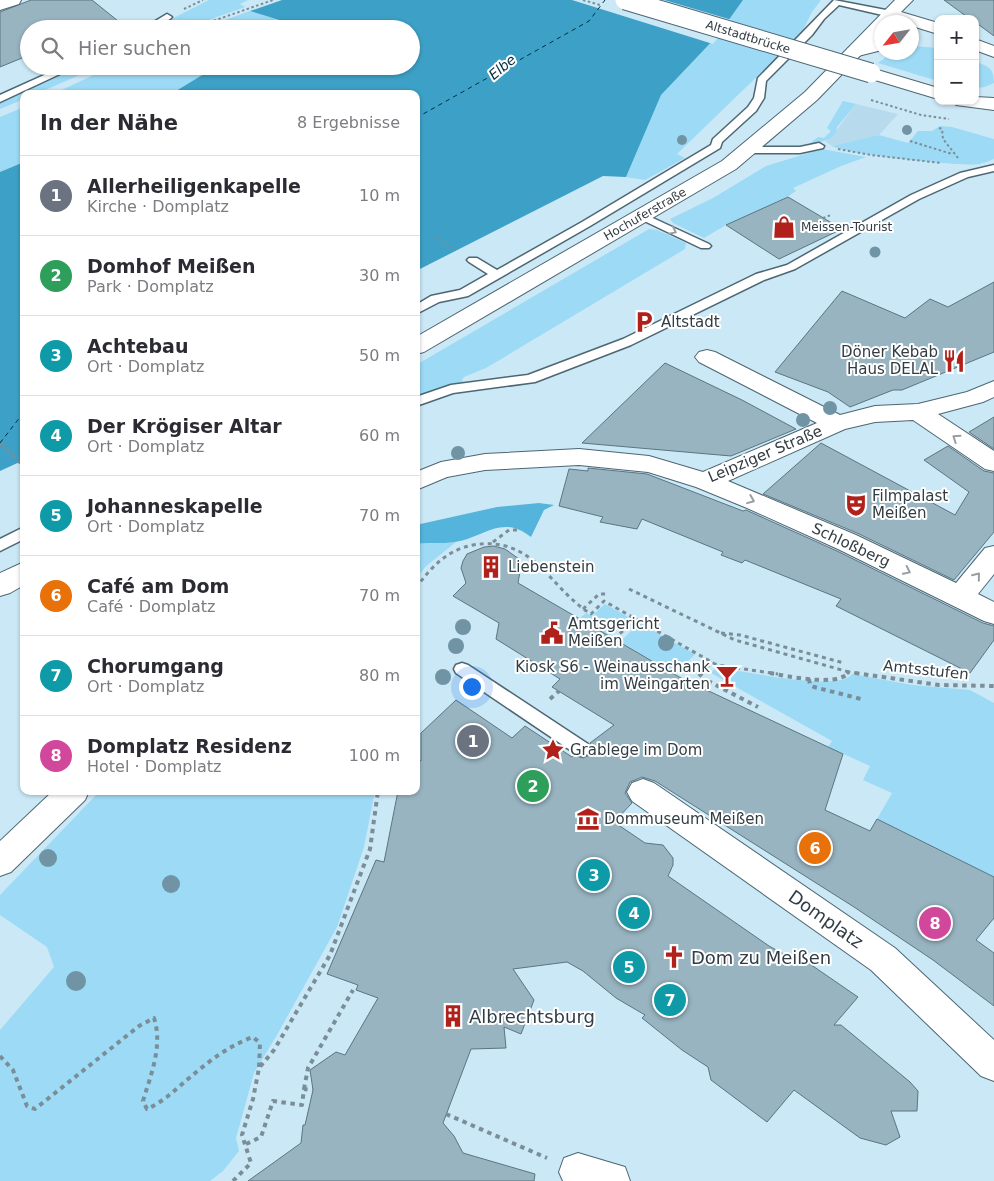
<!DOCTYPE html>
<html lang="de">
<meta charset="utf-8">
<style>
body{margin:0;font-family:"DejaVu Sans",sans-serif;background:#f7f7f7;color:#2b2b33}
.controls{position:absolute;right:15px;top:15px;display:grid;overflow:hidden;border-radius:10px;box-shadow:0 1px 4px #0004}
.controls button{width:45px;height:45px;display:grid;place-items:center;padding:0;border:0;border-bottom:1px solid #e1e1e2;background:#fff;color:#2b2b33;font:25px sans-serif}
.compass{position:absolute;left:874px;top:15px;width:45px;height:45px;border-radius:50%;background:#fff;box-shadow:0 1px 4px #0004;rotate:239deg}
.you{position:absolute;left:471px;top:686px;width:18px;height:18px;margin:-12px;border:4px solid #fff;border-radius:50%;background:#1a73e8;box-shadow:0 0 0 8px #1a73e833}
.badge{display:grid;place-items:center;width:32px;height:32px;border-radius:50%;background:#b1211c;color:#fff;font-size:16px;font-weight:700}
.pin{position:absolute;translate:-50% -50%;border:2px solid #fff;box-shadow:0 1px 5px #0006}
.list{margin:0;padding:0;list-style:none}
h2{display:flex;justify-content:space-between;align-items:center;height:65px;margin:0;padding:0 20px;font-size:21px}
h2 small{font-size:16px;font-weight:400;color:#7c7c81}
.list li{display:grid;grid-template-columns:32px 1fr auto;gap:15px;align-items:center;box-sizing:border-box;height:80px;padding:0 20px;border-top:1px solid #e1e1e2}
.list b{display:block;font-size:19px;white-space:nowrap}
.list p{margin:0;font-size:16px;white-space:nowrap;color:#7c7c81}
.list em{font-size:16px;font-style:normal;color:#7c7c81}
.icon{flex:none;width:28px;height:28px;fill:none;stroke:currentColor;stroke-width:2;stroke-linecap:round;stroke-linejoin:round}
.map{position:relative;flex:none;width:994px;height:1181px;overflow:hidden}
.search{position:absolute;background:#fff;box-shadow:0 1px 4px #0004;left:20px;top:20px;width:400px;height:55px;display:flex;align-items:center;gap:12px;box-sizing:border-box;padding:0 18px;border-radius:28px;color:#7c7c81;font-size:19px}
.panel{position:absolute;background:#fff;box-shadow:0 1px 4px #0004;left:20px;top:90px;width:400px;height:705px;border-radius:10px}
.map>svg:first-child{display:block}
</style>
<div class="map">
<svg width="994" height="1181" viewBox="0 0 994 1181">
<rect width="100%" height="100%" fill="#cbe8f6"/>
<path fill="#b7dbed" d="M 856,104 L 898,114 L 879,135 L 832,146 L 825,141 L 830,139 Z"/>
<g fill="#9cdaf5">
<path d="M 209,0 L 248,0 L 240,4 L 245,7 L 183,29 L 152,29 Z"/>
<path d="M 743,0 L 821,0 L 812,12 L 801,34 L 677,154 L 685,158 L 645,180 L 626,177 L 661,95 L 718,35 Z"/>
<path d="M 250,11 L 289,23 L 280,29 L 200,29 Z"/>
<path d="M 912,46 L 938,48 L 938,81 L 878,63 L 891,53 L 912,52 Z"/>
<path d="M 975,61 C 988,67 994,67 994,83 L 985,87 L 975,88 Z"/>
<path d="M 75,66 L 100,66 L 36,94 L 24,94 L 24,99 L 0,109 L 0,100 Z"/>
<path d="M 113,66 L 217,66 L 171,94 L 53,94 Z"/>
<path d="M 843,101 L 856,104 L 837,127 L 836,133 L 830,139 L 807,146 L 818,137 L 824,138 L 831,131 L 827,128 Z"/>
<path d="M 24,107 L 24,162 L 0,172 L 0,117 Z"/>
<path d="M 940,126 L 952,127 L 994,139 L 994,159 C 989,161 984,163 979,164 C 961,167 846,154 832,146 L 879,135 L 908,143 L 918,131 L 932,131 Z"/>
<path d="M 822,149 L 866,157 L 841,166 L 793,188 L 796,191 L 787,197 L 726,225 L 704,238 L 673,223 L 670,219 L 713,198 L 766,166 Z"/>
<path d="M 649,229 L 657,230 L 686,243 L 685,249 L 486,368 L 464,377 L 462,380 L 466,386 L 416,402 L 416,365 Z"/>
<path d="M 456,542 L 425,567 L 416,580 L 416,544 Z"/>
<path d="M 605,604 L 628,617 L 609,636 L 579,619 L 586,613 L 592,616 Z"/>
<path d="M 639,623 L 695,654 L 676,674 L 620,642 Z"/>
<path d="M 716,667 C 739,670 840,693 852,674 L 912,685 L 970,690 L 994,703 L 994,877 L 877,819 L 892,793 L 863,780 L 870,766 L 828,747 L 832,741 L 711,673 Z"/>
<path d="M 100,791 L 375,791 L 364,847 L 337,927 L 277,1035 L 254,1073 L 236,1138 L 239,1151 L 223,1171 L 210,1181 L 0,1181 L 0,1030 L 54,967 L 47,947 L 0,915 L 0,895 Z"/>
</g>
<path fill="#54b4db" d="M 539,503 L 554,505 L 544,510 L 531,537 C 502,514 485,537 455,542 C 442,544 429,542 416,544 L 416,525 L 497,507 Z"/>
<g fill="#3da0c6">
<path d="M 282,0 L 743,0 L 718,35 L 661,95 L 626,177 L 603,176 L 416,271 L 416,94 L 171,94 L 217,66 L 411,66 L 411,29 L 280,29 L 289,23 L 250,11 Z"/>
<path d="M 24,162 L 24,460 L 0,471 L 0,172 Z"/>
</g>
<path fill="#cbe8f6" d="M 572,0 L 664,0 L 732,20 L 713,44 Z"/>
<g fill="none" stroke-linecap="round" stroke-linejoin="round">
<g stroke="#023040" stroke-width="1" stroke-dasharray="4.5 4" stroke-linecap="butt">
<path d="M 416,118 L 589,21 L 605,0"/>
<path d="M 0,443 L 24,412"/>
</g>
</g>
<g fill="#98b4c1" stroke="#5b7581">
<path d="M 31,0 L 92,0 L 128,29 L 29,29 L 29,61 L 22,58 L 0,67 L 0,12 Z"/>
<path d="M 944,0 L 994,0 L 994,36 L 975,22 L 975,19 L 970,19 Z"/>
<path d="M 788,197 L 842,229 L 779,259 L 726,225 Z"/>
<path d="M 994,282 L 994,352 L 902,390 L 893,390 L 850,407 L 828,392 L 775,372 L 842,291 L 905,318 L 930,299 L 948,307 Z"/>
<path d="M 665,363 L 742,400 L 796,429 L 731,456 L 582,443 Z"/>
<path d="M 994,417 L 994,449 L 969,432 Z"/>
<path d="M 821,443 L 955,515 L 969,492 L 924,460 L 948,446 L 984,471 L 994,473 L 994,532 L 954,580 L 857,533 L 763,494 Z"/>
<path d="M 588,468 L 647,474 L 743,511 L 746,510 L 837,551 L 983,623 L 994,626 L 994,640 L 970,673 L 836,606 L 841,599 L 745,560 L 742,563 L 721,555 L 723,552 L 642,519 L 637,529 L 600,522 L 603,517 L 559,506 L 569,469 L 588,471 Z"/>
<path d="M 494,546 L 505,549 L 519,559 L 521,566 L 518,583 L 681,678 L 843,754 L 825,810 L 870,831 L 877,819 L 994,877 L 994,918 L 976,940 L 994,953 L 994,1006 L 933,960 L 854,907 L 655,781 L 642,777 L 630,782 L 625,793 L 632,803 L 614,822 L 645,843 L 663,845 L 673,858 L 673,865 L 668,876 L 769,946 L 804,965 L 807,962 L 858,997 L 834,1025 L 841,1025 L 910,1082 L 918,1091 L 917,1111 L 891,1111 L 900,1137 L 886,1145 L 860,1138 L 794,1090 L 767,1122 L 711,1080 L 708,1067 L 682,1050 L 642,1018 L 645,1015 L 616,998 L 583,971 L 567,962 L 513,969 L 534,1000 L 521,1034 L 504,1027 L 506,1048 L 471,1049 L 443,1123 L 454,1136 L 463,1153 L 535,1174 L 534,1181 L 248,1181 L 301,1143 L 303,1125 L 305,1125 L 313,1090 L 310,1070 L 336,1052 L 345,1055 L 378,998 L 356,990 L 358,985 L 327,974 L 376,860 L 384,862 L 398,791 L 416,791 L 416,758 L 421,761 L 421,733 L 456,700 L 512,738 L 525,726 L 572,757 L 574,755 L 583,758 L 590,755 L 592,748 L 590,743 L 614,725 L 552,687 L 560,679 L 496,639 L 499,623 L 453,596 L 466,583 L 461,568 L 463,561 L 467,554 L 484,547 Z"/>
</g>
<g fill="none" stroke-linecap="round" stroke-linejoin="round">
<defs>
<g id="lane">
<path d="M 834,0 L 891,11 L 896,14 L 891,17 L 839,5 L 824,19 L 812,35 L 766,81 L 764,98 L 756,111 L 722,142 L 720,148 L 590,226 L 468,296 L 439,302 L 416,314 L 416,305 L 431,296 L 460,290 L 488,274 L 469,262 L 467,260 L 469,258 L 477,258 L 497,270 L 582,222 L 711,145 L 713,139 L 748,107 L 754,98 L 758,78 Z"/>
<path d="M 167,14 L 172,17 L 170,19 L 153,29 L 142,29 Z"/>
<path d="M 64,66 L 77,66 L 0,102 L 0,95 Z"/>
<path d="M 819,143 L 824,146 L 823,148 L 800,153 L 748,153 L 743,150 L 748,147 L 800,147 Z"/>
<path d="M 994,165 L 994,171 L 968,177 L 919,199 L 795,269 L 764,280 L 631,345 L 535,382 L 453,393 L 416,406 L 416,397 L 451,385 L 528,375 L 623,339 L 756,274 L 787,265 L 911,195 L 960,173 Z"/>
<path d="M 642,213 L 709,244 L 711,246 L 709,248 L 701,248 L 638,218 L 636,216 Z"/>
<path d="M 24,527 L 24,539 L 0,551 L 0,539 Z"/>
<path d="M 462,663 L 468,665 L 588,744 L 590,749 L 588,754 L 582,756 L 576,754 L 456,673 L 454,669 L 456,665 Z"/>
</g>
<g id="street">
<path d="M 0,0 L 21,0 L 19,4 L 0,10 Z"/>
<path d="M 707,350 L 715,352 L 840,415 L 875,406 L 918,404 L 967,392 L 994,381 L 994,397 L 983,402 L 938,414 L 994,451 L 994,471 L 985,469 L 913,420 L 875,422 L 845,429 L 728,481 L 856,535 L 956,583 L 985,548 L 994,546 L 994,574 L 978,594 L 994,602 L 994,624 L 984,621 L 838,549 L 747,508 L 696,487 L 648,472 L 579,465 L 485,470 L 447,477 L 416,490 L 416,472 L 441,462 L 485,454 L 579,449 L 649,456 L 703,472 L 817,423 L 699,362 L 695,357 L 699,352 Z"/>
<path d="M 643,779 L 654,783 L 895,948 L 994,1040 L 994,1081 L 981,1076 L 871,970 L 632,801 L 627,792 L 632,783 Z"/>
<path d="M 53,791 L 89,791 L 85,800 L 11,872 L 0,876 L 0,841 Z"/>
<path d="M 578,1153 L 625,1167 L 630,1181 L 563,1181 L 559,1172 L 564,1158 Z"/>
</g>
<g id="secondary">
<path d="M 891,9 L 938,23 L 938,34 L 912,26 L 912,22 C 902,22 889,22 883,14 L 885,10 Z"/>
<path d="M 882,39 L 882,50 L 854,57 L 848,56 L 845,52 L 848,48 Z"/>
<path d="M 975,39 L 994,46 L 994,57 L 975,50 Z"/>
<path d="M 871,68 L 938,88 L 938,99 L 865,77 L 862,73 L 865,69 Z"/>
<path d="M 975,97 L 994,98 L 994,110 L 956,105 L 954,101 L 975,101 Z"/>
</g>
<g id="primary">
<path d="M 895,0 L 913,0 L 891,22 L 882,22 L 882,33 L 817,100 L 736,169 L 424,352 L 416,354 L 416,337 L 722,161 L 805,92 Z"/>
<path d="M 24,562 L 24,585 L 10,593 L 0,596 L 0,573 Z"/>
</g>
</defs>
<use href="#lane" stroke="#4d6672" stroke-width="3"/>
<use href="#street" stroke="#4d6672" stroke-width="2"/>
<use href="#secondary" stroke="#4d6672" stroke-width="2"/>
<use href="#primary" stroke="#4d6672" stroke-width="2"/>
<g stroke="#7b8e98" stroke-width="2" stroke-dasharray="2.5 2.5" stroke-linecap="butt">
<path d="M 184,9 L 203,0"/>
<path d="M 190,29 L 273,0"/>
<path d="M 93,72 L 106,66"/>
<path d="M 871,100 L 921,115 L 949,119"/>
<path d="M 939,128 L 942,129 L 943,139 L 958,158"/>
<path d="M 910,141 L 952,154"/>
<path d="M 838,149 L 871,155 L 941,163"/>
<path d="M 823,218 L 831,215"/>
<path d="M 436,238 L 455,249"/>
</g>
<g stroke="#7b8e98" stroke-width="3" stroke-dasharray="4 4" stroke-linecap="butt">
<path d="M 1,443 L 24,467"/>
<path d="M 493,542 L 509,530 L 519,530"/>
<path d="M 416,588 C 431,567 447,550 473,545 C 534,535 548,587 591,614 L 604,601 L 717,665 L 778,674"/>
<path d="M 629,589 L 735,640 L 849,672"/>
<path d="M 583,609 L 599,594 L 608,594"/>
<path d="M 721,633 L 740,635 L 844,663"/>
<path d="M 614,639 L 636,619"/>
<path d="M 701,674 L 712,662"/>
<path d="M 847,674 L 849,672 L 862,674"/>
</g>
<g stroke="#7b8e98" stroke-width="4" stroke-dasharray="4.5 4.5" stroke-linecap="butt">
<path d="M 702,673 L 695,681 L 706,687 L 710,682 L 758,707"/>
<path d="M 770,673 C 786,676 837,687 848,673"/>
<path d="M 855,673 L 939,685 L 994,686"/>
<path d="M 809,679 L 810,685 L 814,687 L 861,699"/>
<path d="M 550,699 L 559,691"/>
<path d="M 0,1056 L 13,1070 L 27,1106 L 35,1109 L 139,1026 L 154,1018 C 163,1046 151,1074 143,1101 L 147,1109 C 163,1102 175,1090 188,1079 C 208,1062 228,1046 253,1037 L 260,1043 L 259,1068"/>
<path d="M 304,1089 L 308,1068 L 353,990"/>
<path d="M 446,1114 L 547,1158"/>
<path d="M 246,1144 L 261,1137 L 273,1101 L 302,1105 L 304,1089 L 313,1090"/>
<path d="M 233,1181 L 251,1163 L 242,1135 L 253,1099 L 259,1068 L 274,1050 L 330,955 L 370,849 L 378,791"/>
</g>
<use href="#lane" fill="#fff" fill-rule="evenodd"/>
<use href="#street" fill="#fff" fill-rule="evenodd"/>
<use href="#secondary" fill="#fff" fill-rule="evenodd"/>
<use href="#primary" fill="#fff" fill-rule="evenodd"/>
<defs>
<path id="secondary-bridge" d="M 625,0 L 871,73"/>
</defs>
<use href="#secondary-bridge" stroke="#4d6672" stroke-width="21" stroke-linecap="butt"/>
<path stroke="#7b8e98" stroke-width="2" stroke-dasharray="2.5 2.5" stroke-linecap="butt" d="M 583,0 L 600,5"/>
<use href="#secondary-bridge" stroke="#fff" stroke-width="19"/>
</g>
<g fill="#7094a4">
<circle cx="907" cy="130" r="5"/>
<circle cx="682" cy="140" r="5"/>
<circle cx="875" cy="252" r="5.5"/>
<circle cx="830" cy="408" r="7"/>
<circle cx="803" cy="420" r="7"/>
<circle cx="458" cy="453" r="7"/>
<circle cx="463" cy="627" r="8"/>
<circle cx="666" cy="643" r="8"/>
<circle cx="456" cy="646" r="8"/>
<circle cx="443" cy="677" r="8"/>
<circle cx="48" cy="858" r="9"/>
<circle cx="171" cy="884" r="9"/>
<circle cx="76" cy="981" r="10"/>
</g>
<defs><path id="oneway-chevron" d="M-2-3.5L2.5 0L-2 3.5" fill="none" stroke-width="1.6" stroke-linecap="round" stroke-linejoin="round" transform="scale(1.25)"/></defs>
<g stroke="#989ea1">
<use href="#oneway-chevron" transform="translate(673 231) rotate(26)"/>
<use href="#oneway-chevron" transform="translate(956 438) rotate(-146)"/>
<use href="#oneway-chevron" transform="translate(751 500) rotate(22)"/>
<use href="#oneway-chevron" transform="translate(907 571) rotate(26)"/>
<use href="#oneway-chevron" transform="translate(977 576) rotate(-51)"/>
</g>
<defs>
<symbol id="shop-bare" viewBox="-9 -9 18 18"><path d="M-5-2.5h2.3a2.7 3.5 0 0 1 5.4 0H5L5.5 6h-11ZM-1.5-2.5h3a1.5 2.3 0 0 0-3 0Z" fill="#b1211c" stroke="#fff" stroke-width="2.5" paint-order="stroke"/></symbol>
<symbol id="parking-bare" viewBox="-9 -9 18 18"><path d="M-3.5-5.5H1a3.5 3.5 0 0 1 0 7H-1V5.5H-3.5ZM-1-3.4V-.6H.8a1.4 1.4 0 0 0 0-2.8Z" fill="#b1211c" stroke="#fff" stroke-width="2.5" paint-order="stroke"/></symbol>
<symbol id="restaurant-bare" viewBox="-9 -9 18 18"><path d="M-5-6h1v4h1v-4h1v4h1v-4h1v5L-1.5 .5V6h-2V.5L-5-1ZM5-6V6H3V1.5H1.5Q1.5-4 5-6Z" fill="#b1211c" stroke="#fff" stroke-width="2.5" paint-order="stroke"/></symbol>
<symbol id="theatre-bare" viewBox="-9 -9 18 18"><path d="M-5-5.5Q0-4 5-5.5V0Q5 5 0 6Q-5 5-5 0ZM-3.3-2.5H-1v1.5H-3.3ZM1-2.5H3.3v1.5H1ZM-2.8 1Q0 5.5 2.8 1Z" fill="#b1211c" stroke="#fff" stroke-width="2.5" paint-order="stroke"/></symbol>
<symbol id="building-bare" viewBox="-9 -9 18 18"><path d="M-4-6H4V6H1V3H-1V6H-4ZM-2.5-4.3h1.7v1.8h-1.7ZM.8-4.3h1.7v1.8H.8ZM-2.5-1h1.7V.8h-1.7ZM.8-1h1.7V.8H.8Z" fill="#b1211c" stroke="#fff" stroke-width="2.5" paint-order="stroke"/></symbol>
<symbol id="civic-bare" viewBox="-9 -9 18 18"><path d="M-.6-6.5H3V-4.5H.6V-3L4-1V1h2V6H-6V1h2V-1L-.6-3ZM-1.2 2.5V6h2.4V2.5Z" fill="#b1211c" stroke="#fff" stroke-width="2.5" paint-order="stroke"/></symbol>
<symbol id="bar-bare" viewBox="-9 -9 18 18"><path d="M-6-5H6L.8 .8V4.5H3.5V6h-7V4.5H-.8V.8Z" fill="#b1211c" stroke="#fff" stroke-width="2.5" paint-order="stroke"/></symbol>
<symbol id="sight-bare" viewBox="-9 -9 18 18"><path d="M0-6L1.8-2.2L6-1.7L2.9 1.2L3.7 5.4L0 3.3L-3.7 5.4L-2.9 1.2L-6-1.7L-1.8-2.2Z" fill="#b1211c" stroke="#fff" stroke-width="2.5" paint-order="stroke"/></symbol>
<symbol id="museum-bare" viewBox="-9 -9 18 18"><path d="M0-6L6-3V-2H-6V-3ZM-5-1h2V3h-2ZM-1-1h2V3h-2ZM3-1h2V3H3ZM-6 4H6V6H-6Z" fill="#b1211c" stroke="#fff" stroke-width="2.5" paint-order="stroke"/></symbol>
<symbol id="church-bare" viewBox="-9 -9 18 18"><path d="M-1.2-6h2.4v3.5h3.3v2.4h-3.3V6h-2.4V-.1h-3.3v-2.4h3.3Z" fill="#b1211c" stroke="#fff" stroke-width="2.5" paint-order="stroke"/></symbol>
</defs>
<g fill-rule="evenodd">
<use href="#shop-bare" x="768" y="211" width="32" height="32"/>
<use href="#parking-bare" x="628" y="306" width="32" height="32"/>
<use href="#restaurant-bare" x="938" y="345" width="32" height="32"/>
<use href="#theatre-bare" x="840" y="489" width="32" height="32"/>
<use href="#building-bare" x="475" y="551" width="32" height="32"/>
<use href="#civic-bare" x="536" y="617" width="32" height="32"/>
<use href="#bar-bare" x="711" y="660" width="32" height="32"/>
<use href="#sight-bare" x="537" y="734" width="32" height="32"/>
<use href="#museum-bare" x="572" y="803" width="32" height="32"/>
<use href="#church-bare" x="658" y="941" width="32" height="32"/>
<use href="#building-bare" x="437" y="1000" width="32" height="32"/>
</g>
<g text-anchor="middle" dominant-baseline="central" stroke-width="4" stroke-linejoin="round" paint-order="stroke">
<g font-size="12" fill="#323d43" stroke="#fff">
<text transform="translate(748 37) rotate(17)">Altstadtbrücke</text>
<text transform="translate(645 214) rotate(-30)">Hochuferstraße</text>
</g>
<g font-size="12" fill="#323d43" stroke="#fff" text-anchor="start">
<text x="801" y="227">Meissen-Tourist</text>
</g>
<g font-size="14" font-style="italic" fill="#023040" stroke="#fff">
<text transform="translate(502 67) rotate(-40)">Elbe</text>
</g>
<g font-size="15" fill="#323d43" stroke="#fff" text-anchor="start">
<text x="661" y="322">Altstadt</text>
<text x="938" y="352" text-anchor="end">Döner Kebab<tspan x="938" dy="17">Haus DELAL</tspan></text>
<text x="872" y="496">Filmpalast<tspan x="872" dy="17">Meißen</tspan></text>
<text x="508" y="567">Liebenstein</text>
<text x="568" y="624">Amtsgericht<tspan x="568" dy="17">Meißen</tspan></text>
<text x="710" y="667" text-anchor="end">Kiosk S6 - Weinausschank<tspan x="710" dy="17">im Weingarten</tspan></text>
<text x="570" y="750">Grablege im Dom</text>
<text x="604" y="819">Dommuseum Meißen</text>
</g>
<g font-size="15" fill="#323d43" stroke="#fff">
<text transform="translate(765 454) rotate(-23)">Leipziger Straße</text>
<text transform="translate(851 545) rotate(25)">Schloßberg</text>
<text transform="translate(926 670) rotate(6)">Amtsstufen</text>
</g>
<g font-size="18" fill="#323d43" stroke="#fff">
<text transform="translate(826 919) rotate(35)">Domplatz</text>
</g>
<g font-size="18" fill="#323d43" stroke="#fff" text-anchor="start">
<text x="691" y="957">Dom zu Meißen</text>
<text x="469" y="1016">Albrechtsburg</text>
</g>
</g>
</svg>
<div class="controls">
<button>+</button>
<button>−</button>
</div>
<svg class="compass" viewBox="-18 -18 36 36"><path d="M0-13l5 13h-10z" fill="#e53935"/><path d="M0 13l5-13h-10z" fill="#7c7c81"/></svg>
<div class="you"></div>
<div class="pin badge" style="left:473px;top:741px;background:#6b7280">1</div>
<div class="pin badge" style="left:533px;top:786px;background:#2e9e5b">2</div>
<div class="pin badge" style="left:594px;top:875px;background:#0f9aa8">3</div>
<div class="pin badge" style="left:634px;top:913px;background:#0f9aa8">4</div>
<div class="pin badge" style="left:629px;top:967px;background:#0f9aa8">5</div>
<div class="pin badge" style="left:815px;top:848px;background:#e8710a">6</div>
<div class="pin badge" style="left:670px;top:1000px;background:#0f9aa8">7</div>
<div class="pin badge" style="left:935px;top:923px;background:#d1479c">8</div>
<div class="search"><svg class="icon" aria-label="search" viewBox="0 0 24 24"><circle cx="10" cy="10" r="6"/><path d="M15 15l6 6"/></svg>Hier suchen</div>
<section class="panel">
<h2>In der Nähe<small>8 Ergebnisse</small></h2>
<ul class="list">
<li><span class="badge" style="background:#6b7280">1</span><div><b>Allerheiligenkapelle</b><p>Kirche · Domplatz</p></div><em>10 m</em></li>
<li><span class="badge" style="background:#2e9e5b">2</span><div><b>Domhof Meißen</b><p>Park · Domplatz</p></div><em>30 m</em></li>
<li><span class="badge" style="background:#0f9aa8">3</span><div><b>Achtebau</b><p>Ort · Domplatz</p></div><em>50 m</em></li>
<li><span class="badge" style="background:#0f9aa8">4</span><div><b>Der Krögiser Altar</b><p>Ort · Domplatz</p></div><em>60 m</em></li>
<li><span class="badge" style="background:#0f9aa8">5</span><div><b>Johanneskapelle</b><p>Ort · Domplatz</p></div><em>70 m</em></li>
<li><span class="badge" style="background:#e8710a">6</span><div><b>Café am Dom</b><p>Café · Domplatz</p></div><em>70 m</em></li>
<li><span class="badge" style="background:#0f9aa8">7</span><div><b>Chorumgang</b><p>Ort · Domplatz</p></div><em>80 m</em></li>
<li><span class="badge" style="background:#d1479c">8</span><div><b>Domplatz Residenz</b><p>Hotel · Domplatz</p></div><em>100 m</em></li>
</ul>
</section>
</div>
